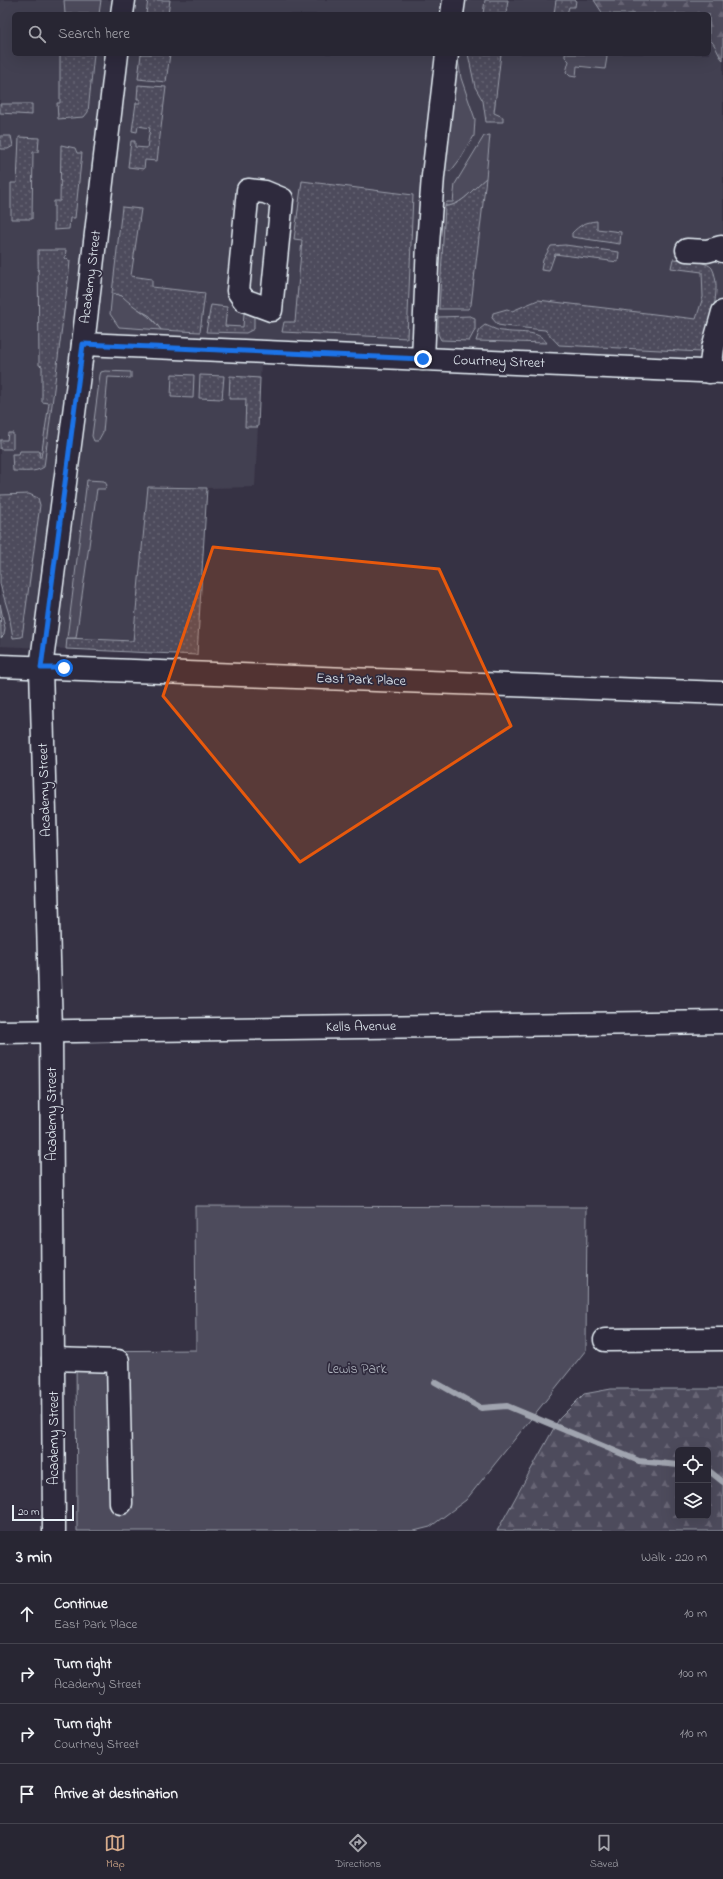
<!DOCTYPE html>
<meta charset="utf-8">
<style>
body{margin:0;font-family:"Indie Flower",sans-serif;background:#34323f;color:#f1f3f6}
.controls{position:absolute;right:12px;bottom:12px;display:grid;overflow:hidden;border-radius:6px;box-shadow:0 4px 16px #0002}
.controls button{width:36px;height:36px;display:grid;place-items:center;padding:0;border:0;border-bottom:1px solid #44434e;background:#282633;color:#f1f3f6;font:20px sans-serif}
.scale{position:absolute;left:12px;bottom:10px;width:62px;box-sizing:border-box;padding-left:4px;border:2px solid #e8f1f8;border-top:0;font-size:11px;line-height:14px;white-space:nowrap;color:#e8f1f8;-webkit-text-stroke:3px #2f2a3d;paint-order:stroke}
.stop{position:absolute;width:12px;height:12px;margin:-9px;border:3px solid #1a73e8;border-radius:50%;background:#fff}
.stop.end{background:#1a73e8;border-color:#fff;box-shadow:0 1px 4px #0008}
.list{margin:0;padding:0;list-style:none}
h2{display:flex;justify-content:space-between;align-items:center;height:52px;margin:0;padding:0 16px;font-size:17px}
h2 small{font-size:13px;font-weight:400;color:#a5a5ac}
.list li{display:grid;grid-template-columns:26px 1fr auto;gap:12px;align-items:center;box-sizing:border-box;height:60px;padding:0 16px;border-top:1px solid #44434e}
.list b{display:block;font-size:15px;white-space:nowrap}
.list p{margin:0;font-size:13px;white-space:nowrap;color:#a5a5ac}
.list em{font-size:13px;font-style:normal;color:#a5a5ac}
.icon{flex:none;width:22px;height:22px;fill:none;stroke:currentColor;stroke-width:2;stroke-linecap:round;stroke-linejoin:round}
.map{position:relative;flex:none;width:723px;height:1531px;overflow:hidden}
.search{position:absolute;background:#282633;box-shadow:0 4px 16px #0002;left:12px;right:12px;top:12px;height:44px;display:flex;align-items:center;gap:10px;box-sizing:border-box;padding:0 14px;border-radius:6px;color:#a5a5ac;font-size:15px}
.sheet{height:292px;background:#282633}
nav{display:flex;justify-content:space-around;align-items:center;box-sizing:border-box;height:56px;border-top:1px solid #44434e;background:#282633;font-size:11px;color:#a5a5ac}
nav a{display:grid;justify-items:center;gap:2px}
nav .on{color:#d6ab8b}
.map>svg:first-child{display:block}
</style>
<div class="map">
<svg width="723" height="1531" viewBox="0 0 723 1531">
<defs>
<pattern id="grass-dots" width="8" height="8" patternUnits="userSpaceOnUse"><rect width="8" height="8" fill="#4d4b5c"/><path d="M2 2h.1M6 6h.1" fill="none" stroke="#676574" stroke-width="1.8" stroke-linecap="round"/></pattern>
<pattern id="forest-firs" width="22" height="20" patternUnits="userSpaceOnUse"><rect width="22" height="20" fill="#4d4b5c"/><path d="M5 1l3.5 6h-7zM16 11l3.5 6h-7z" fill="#676574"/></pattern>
</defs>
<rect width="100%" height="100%" fill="#363244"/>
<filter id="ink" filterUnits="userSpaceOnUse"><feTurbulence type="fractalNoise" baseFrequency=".025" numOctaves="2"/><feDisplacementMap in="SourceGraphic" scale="8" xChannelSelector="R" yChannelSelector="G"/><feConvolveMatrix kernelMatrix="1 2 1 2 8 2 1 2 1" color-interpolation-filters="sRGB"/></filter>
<g filter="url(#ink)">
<path fill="#433f51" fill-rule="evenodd" d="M 0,0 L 723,0 L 723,361 L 262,341 L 255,487 L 207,488 L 197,655 L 0,646 ZM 14,14 L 709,14 L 709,54 L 14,54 Z"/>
<g fill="url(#grass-dots)" stroke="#9a9eaa">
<path d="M 148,0 L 170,0 L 168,14 L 146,14 Z"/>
<path d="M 485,0 L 508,0 L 506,14 L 483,14 Z"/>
<path d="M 556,0 L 576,0 L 575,7 L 569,7 L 567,14 L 554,14 Z"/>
<path d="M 60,54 L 94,54 L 88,112 L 84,117 L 58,119 L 57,103 L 60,103 Z"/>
<path d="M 141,54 L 170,54 L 166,82 L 138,79 Z"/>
<path d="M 468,54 L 501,54 L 494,113 L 503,117 L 503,122 L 486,122 L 483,101 L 475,87 Z"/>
<path d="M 138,85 L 166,87 L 157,161 L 145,160 L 144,169 L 128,167 L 131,141 L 135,141 L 135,147 L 147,148 L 150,128 L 138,126 L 137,132 L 132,131 L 136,103 L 140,103 L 140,99 L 137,99 Z"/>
<path d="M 0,104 L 32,104 L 32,115 L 0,113 Z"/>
<path d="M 0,136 L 11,136 L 13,146 L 8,149 L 0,149 Z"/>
<path d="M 19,137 L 39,138 L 38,152 L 33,152 L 32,219 L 11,219 L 11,183 L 17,183 Z"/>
<path d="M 61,145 L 75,148 L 77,153 L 82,153 L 75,218 L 70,218 L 69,229 L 54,230 L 54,201 L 60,201 Z"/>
<path d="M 486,178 L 471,305 L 468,309 L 439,309 L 445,206 C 462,206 473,188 486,178 Z"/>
<path d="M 302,181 L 413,195 L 407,338 L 282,332 L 284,322 L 295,322 L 302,240 L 294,239 Z"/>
<path d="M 122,207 L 141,209 L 131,276 L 152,279 L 152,287 L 205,293 L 200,332 L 161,330 L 150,316 L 126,302 L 122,296 L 112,293 Z"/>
<path d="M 597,221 L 597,229 L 621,232 L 620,244 L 572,237 L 572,233 C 580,225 585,222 597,221 Z"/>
<path d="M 565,245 L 619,252 L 618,262 L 555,254 L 549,271 L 541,270 L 543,260 L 551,246 Z"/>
<path d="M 38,250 L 66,250 L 65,258 L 70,261 L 69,272 L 44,467 C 35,473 24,471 13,471 L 12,454 L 19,454 L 20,451 L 40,451 L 39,457 L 41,457 L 49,403 L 42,402 L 42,366 L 39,365 Z"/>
<path d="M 673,259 C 682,260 707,261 712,268 C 723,288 709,330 701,352 L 559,345 L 545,330 L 504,326 L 498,325 L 492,318 L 493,313 L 507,309 L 512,311 L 538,300 L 696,319 L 703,297 L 702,272 L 671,268 Z"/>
<path d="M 211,305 L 227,307 L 225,326 L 243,327 L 244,313 L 247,311 L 254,313 L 254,329 L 246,333 L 206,332 Z"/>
<path d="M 470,316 L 475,318 L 475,330 L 469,341 L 441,340 L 438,334 L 438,317 Z"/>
<path d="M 485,325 C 491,327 497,331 503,331 C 518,334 538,329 547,343 L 476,341 L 480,329 Z"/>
<path d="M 172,374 L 194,375 L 193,398 L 171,397 Z"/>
<path d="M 200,375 L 224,376 L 222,399 L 199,398 Z"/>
<path d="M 230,376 L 260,378 L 258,427 L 245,427 L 246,399 L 229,399 Z"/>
<path d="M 8,433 L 13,433 L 13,447 L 12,449 L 0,449 L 0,440 L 7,440 Z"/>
<path d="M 148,487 L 207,488 L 197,655 L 66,649 L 67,638 L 133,641 Z"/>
<path d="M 29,494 L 38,498 L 40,505 L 22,637 L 13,638 L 9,614 L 0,584 L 0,495 Z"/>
<path d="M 0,604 L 5,628 L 4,635 L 1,638 Z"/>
</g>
<g fill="url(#forest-firs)" stroke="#9a9eaa" fill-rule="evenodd">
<path d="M 594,0 L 723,0 L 723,60 C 717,54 716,44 709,39 L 709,14 L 603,14 Z"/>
<path d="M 611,1389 L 723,1389 L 723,1531 L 497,1531 L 559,1419 L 584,1394 ZM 678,1450 L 708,1450 L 708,1516 L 678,1516 Z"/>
</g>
<g fill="#4d4b5c" stroke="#9a9eaa">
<path d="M 64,0 L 101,0 L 99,14 L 65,14 Z"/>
<path d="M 457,54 L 461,78 L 475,119 L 474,136 L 461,158 L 451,171 L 443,172 Z"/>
<path d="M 565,54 L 606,54 L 607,57 L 605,69 L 577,66 L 576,77 L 570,76 L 566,72 L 569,61 L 565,57 Z"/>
<path d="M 490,135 L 486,178 C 473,188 462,206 445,206 L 447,202 L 453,202 L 455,184 L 484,136 Z"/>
<path d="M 112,293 L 122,296 C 135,309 150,314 161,330 L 119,327 L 110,314 Z"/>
<path d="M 105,371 L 131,372 L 131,378 L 108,377 L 103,432 L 98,441 L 94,441 L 92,436 L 100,375 L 101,372 Z"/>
<path d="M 87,480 L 104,481 L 107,485 L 105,489 L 97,489 L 76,638 L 67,638 Z"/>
<path d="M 195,1206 L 587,1207 L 586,1350 L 466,1500 L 430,1527 L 414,1531 L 77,1531 L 76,1351 L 196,1350 Z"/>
</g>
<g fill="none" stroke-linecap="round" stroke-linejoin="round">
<g stroke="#a0a4af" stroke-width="6">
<path d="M 435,1382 L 481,1408 L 507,1406 L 639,1461 L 678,1465"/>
<path d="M 708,1470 L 723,1482"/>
</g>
<defs>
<g id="minor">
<path d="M 122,14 L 124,0"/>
<path d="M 452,14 L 454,0"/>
<path d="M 248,190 L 265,192 L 282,199 L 271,310 L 244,300 L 238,291 Z"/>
<path d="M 687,250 L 707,251 L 721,247 L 723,251"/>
<path d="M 83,344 L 723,372"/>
<path d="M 423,359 L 428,244 L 433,176 L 447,54"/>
<path d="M 710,372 L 713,348 L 723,312"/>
<path d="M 0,666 L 723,693"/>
<path d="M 0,1032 L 723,1022"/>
<path d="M 605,1340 L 723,1339"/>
<path d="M 53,1359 L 118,1361 L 121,1503"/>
<path d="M 54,1531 L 51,1031 L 41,668 L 83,344 L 117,54"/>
</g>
</defs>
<use href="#minor" stroke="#e8f1f8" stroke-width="25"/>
<use href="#minor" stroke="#2f2a3d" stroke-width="22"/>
</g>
</g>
<g fill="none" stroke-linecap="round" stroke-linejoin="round" filter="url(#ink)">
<path stroke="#1a73e8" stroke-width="5" d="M 64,668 L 41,668 L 83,344 L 423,359"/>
</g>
<path fill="#e8590c" fill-opacity="0.2" stroke="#e8590c" stroke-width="3" stroke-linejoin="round" d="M 213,547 L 439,569 L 511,726 L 300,862 L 163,696 Z"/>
<g text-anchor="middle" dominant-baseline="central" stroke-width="3.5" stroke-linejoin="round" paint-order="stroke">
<g font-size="14" fill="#e8f1f8" stroke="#2f2a3d">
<text transform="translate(91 277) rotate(-83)">Academy Street</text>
<text transform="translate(499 362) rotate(2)">Courtney Street</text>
<text transform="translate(361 680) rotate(2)">East Park Place</text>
<text transform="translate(45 790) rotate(-92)">Academy Street</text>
<text transform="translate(361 1027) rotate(-1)">Kells Avenue</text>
<text transform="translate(52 1114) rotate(-90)">Academy Street</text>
<text transform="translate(54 1438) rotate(-90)">Academy Street</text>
</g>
<g font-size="14" fill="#b2b7c1" stroke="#2f2a3d">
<text x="357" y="1369">Lewis Park</text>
</g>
</g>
</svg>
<div class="controls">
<button><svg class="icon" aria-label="locate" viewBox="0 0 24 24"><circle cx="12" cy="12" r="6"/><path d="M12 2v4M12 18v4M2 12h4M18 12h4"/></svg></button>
<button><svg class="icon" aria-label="layers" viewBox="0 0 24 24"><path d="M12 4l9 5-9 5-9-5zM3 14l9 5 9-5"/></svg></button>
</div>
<div class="scale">20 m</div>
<div class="stop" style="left:64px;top:668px"></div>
<div class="stop end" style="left:423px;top:359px"></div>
<div class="search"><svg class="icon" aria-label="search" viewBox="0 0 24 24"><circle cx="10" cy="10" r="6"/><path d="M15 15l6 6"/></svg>Search here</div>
</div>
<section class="sheet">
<h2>3 min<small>Walk · 220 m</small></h2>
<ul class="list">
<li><svg class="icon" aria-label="ahead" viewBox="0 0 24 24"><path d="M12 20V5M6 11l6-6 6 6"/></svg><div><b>Continue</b><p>East Park Place</p></div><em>10 m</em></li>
<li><svg class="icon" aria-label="right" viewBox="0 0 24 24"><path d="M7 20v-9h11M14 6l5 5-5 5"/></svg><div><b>Turn right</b><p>Academy Street</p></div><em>100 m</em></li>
<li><svg class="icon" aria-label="right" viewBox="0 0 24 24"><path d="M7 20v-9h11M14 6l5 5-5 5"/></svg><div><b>Turn right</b><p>Courtney Street</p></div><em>110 m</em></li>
<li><svg class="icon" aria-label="arrive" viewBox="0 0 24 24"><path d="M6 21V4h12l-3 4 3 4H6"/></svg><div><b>Arrive at destination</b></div></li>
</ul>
</section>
<nav>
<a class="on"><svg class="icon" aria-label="map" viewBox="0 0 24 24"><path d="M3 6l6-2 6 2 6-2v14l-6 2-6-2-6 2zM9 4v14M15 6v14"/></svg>Map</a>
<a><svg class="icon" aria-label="directions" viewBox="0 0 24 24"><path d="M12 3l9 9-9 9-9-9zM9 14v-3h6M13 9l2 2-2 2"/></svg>Directions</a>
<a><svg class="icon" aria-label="saved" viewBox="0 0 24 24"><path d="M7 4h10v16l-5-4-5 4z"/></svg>Saved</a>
</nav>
